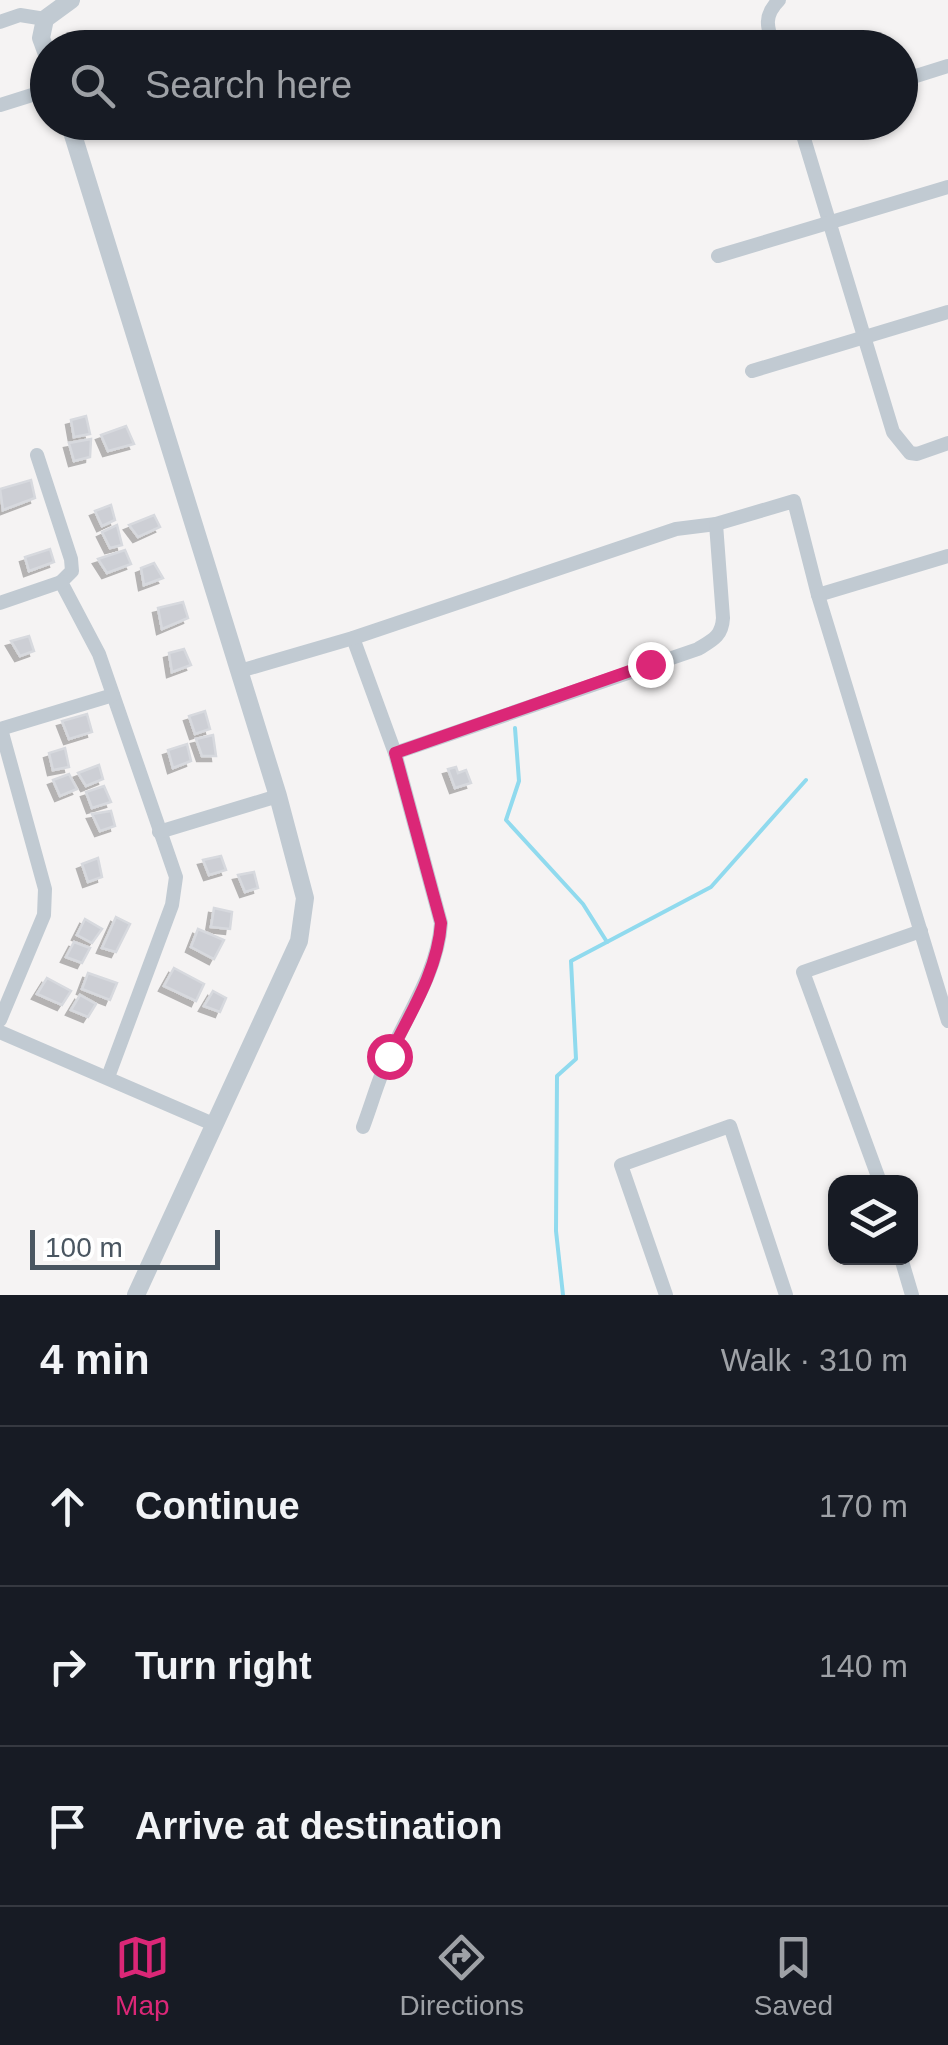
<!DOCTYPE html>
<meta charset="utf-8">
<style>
body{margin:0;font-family:Arial,sans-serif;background:#242831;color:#f1f3f6}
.controls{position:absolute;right:30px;bottom:30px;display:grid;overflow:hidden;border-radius:20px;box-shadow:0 2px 8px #0004}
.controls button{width:90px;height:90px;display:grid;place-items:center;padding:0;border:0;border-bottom:2px solid #363941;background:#171b24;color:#f1f3f6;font:50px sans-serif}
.scale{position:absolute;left:30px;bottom:25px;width:190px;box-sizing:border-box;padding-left:10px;border:5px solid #4a5661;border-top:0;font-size:28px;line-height:35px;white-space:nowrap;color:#4a5661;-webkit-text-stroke:8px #fff;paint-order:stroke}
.stop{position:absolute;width:30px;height:30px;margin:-22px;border:8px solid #db2777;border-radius:50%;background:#fff}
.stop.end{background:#db2777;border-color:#fff;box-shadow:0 2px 10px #0008}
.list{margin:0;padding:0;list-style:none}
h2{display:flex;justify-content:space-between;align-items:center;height:130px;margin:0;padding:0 40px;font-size:42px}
h2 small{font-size:32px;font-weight:400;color:#9ea1a6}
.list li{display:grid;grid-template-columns:65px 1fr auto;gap:30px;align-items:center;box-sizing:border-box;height:160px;padding:0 40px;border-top:2px solid #363941}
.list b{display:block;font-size:38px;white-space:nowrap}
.list em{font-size:32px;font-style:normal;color:#9ea1a6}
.icon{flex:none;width:55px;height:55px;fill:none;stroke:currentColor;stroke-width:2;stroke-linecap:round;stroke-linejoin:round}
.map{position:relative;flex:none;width:948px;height:1295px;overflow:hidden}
.search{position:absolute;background:#171b24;box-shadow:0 2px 8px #0004;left:30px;right:30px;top:30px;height:110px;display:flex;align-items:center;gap:25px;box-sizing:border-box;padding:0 35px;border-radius:55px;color:#9ea1a6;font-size:38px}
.sheet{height:610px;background:#171b24}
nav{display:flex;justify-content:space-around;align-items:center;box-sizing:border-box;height:140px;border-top:2px solid #363941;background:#171b24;font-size:28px;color:#9ea1a6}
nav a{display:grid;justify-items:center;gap:5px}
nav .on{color:#db2777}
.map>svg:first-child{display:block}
</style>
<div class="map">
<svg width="948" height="1295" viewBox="0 0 948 1295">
<defs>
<filter id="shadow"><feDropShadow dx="-5" dy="5" stdDeviation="0" flood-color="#0004"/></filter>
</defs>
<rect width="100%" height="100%" fill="#f5f3f3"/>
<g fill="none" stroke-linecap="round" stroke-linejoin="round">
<g stroke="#90daee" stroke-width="4">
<path d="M 515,728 L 519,781 L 506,820 L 583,904 L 607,942"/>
<path d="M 563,1295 L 556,1231 L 557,1076 L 576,1059 L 571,961 L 711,887 L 806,780"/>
</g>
</g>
<g fill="#cdcfd5" stroke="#d7d9de" stroke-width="2.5" filter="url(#shadow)">
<path d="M 86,416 L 90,434 L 74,437 L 71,420 Z"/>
<path d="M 126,426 L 134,444 L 108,451 L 101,435 Z"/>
<path d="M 91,439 L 90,457 L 74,461 L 69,443 Z"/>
<path d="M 31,480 L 35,498 L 3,510 L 0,489 Z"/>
<path d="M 111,505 L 115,520 L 102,526 L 95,511 Z"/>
<path d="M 154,515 L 160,527 L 138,537 L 129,525 Z"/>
<path d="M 117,525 L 122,545 L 110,548 L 102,532 Z"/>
<path d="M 50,549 L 54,562 L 29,571 L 25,557 Z"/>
<path d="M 125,550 L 131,564 L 107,573 L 98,559 Z"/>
<path d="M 154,563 L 163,578 L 144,585 L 141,568 Z"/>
<path d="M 183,602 L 188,618 L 162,629 L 158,608 Z"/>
<path d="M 29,636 L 34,651 L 20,656 L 11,641 Z"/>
<path d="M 184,649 L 191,665 L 172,672 L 169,653 Z"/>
<path d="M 205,711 L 210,729 L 195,734 L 189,716 Z"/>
<path d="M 87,714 L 92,732 L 69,739 L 62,721 Z"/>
<path d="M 213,735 L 216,756 L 202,756 L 196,739 Z"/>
<path d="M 187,744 L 191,761 L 173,768 L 168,750 Z"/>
<path d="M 65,748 L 69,767 L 53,770 L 49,753 Z"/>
<path d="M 99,765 L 103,779 L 86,786 L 78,773 Z"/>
<path d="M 456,767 L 458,773 L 466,770 L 471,783 L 455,788 L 448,769 Z"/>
<path d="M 69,774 L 77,789 L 60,796 L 53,780 Z"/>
<path d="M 104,786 L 111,802 L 92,808 L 86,792 Z"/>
<path d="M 111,811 L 115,826 L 100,831 L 92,814 Z"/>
<path d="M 221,856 L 226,870 L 209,875 L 203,860 Z"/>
<path d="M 98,858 L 102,877 L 88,882 L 82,864 Z"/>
<path d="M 254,872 L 258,888 L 245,892 L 238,875 Z"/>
<path d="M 214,908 L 232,912 L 230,929 L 211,927 Z"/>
<path d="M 116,917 L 130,924 L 116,952 L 102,948 Z"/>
<path d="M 85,919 L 102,929 L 92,943 L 77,935 Z"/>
<path d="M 198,929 L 224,940 L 214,959 L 191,947 Z"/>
<path d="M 74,942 L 90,948 L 82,963 L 66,957 Z"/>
<path d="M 174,968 L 204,984 L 196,1001 L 164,986 Z"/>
<path d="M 88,973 L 117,983 L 110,1000 L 82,989 Z"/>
<path d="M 47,978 L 71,991 L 62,1005 L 37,994 Z"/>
<path d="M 213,991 L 226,998 L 220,1012 L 204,1006 Z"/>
<path d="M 80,995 L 96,1004 L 88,1017 L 71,1010 Z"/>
</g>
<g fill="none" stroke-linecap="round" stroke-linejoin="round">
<g stroke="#c1cad2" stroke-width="14">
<path d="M 0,22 L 20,15 L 45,19"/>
<path d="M 774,48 C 767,27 763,16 779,0"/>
<path d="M 900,81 L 948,66"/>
<path d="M 0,105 L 48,90"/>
<path d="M 799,122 L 893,432 L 910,453 L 917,454 L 948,443"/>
<path d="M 718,256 L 948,187"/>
<path d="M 752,371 L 948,312"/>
<path d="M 37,455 L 71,559 L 72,571 L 61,582 L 99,654 L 176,877 L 172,905 L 108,1077"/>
<path d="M 818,595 L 948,556"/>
<path d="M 0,603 L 61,582"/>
<path d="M 353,638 L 395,753 L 441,923 C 438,970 409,1011 390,1054 C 379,1077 372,1103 363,1127"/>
<path d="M 240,671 L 353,638 L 676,529 L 716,524 L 794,501 L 818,595 L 948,1021"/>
<path d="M 0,729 L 113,695"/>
<path d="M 395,753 L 698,649 C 713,640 722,636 723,618 L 716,524"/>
<path d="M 159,832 L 278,796"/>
<path d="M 0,1020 L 44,915 L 45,889 L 1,729"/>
<path d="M 0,1032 L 213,1124"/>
<path d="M 880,1182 L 803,972 L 921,931"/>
<path d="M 901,1258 L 912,1295"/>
<path d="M 666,1295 L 621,1165 L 730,1126 L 786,1295"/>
</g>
<g stroke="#c1cad2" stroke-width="18">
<path d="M 48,57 L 41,38 L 45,19 L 71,0"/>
<path d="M 69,122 L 278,796 L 305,898 L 299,941 L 136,1295"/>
</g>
</g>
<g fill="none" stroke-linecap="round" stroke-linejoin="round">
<path stroke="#db2777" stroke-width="12" d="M 389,1056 C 410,1014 438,970 441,923 L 395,753 L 650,664"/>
</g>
</svg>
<div class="controls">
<button><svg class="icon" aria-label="layers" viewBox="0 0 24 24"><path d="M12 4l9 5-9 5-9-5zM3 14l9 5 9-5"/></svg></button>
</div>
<div class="scale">100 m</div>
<div class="stop" style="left:389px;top:1056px"></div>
<div class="stop end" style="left:650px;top:664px"></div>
<div class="search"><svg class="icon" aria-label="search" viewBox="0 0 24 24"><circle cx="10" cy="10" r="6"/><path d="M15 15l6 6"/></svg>Search here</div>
</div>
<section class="sheet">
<h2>4 min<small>Walk · 310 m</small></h2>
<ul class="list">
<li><svg class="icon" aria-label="ahead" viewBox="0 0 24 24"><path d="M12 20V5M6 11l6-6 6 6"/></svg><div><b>Continue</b></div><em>170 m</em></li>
<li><svg class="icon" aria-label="right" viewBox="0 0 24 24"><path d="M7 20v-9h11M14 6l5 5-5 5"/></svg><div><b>Turn right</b></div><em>140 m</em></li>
<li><svg class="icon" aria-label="arrive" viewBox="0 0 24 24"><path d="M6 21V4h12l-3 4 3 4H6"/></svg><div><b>Arrive at destination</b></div></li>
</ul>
</section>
<nav>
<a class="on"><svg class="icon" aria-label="map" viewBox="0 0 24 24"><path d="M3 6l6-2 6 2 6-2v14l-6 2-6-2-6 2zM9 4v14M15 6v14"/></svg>Map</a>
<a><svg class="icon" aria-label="directions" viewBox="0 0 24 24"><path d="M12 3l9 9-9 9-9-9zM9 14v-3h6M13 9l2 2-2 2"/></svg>Directions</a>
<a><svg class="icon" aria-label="saved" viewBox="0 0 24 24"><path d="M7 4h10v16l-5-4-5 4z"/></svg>Saved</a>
</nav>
